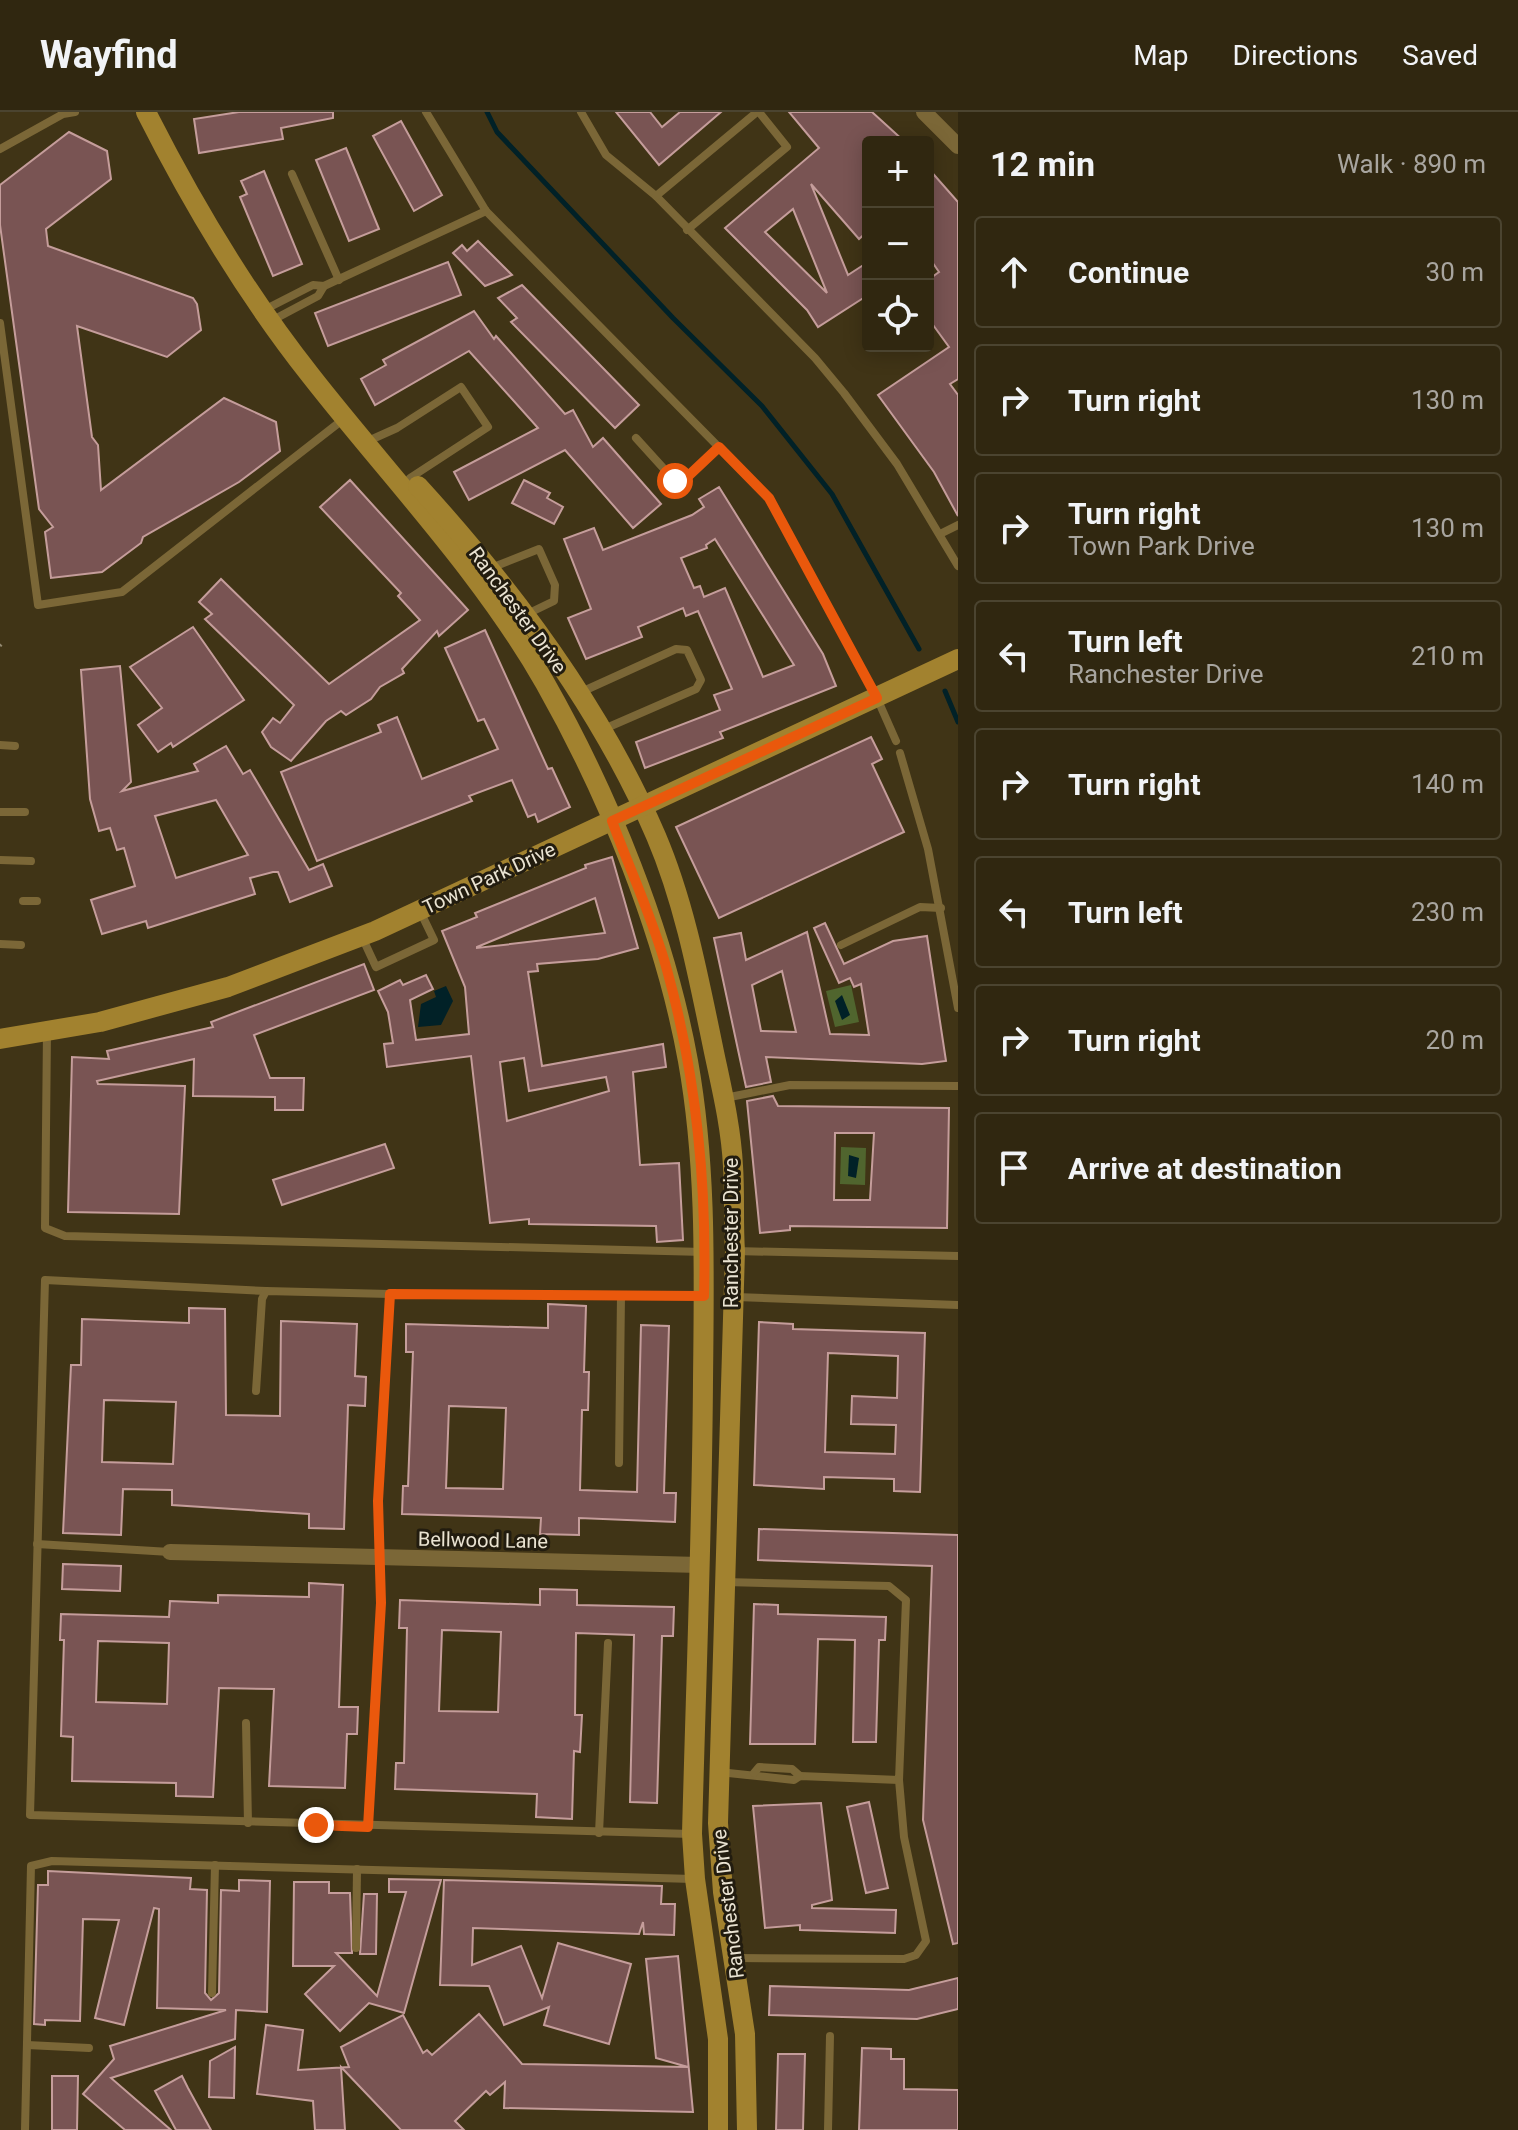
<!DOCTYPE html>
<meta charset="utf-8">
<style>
body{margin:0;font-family:Roboto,sans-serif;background:#382f19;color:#f1f3f6}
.controls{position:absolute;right:24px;top:24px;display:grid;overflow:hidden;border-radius:8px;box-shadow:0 4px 20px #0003}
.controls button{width:72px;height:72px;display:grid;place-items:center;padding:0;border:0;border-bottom:2px solid #4b4430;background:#302710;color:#f1f3f6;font:40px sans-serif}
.stop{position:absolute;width:24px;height:24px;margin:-18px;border:6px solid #ea580c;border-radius:50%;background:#fff}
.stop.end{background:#ea580c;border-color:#fff;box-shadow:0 2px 8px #0008}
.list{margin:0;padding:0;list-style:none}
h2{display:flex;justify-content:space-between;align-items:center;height:104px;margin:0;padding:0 32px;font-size:34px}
h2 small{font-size:26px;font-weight:400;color:#a8a59f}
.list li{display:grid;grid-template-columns:52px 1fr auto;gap:24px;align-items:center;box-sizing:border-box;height:112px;margin:0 16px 16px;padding:0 16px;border:2px solid #4b4430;border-radius:8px}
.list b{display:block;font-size:30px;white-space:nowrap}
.list p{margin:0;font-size:26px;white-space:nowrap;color:#a8a59f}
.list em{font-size:26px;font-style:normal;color:#a8a59f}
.icon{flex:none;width:44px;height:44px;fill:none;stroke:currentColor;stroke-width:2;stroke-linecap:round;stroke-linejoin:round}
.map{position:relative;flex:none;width:958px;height:2018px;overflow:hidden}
header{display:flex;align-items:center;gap:48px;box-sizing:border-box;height:112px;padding:0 40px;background:#302710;border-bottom:2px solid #4b4430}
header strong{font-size:38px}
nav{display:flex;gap:44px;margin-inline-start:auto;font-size:28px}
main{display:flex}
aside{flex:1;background:#302710}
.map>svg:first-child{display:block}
</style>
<header>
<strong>Wayfind</strong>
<nav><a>Map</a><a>Directions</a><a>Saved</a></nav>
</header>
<main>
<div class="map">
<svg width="958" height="2018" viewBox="0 0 958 2018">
<rect width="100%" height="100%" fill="#403416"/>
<g fill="#50652e">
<path d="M 851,873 L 859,910 L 835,915 L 826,879 Z"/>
<path d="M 841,1035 L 866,1036 L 865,1073 L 840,1072 Z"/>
</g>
<g fill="#012127">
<path d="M 446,874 L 453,889 L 441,913 L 418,915 L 421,892 L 436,885 L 434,879 Z"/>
<path d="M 842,883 L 850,903 L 842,908 L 835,889 Z"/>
<path d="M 849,1043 L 859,1046 L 856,1066 L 848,1064 Z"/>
</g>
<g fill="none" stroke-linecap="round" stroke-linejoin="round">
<g stroke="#012127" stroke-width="5">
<path d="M 487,0 L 497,20 L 673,206 L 762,294 L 832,382 L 919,537"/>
<path d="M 945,579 L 958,610"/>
</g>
</g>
<g fill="#795453" stroke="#c59d9b" stroke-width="2" fill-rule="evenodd">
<path d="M 239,0 L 333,0 L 333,6 L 281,16 L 283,27 L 199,41 L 194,7 Z"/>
<path d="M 616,0 L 650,0 L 662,15 L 680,0 L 721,0 L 659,53 Z"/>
<path d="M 789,0 L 872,0 L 905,30 L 868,30 L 868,119 L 859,127 L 811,72 L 848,163 L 868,150 L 868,183 L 818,215 L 807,198 L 725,116 L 819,36 ZM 793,97 L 827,181 L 765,120 Z"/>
<path d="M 401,9 L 442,83 L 414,99 L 373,24 Z"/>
<path d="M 69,20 L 107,39 L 111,67 L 46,117 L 48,134 L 193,186 L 197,192 L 201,218 L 167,245 L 77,214 L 92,325 L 98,333 L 101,378 L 224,286 L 276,310 L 280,339 L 239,370 L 143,425 L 141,431 L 102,460 L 51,466 L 45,420 L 53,415 L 39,397 L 0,113 L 0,73 Z"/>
<path d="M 346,36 L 379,117 L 349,129 L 316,48 Z"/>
<path d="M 928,56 L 958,90 L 958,267 L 950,272 L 958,283 L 958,404 L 934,360 L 878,283 L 949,235 L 928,206 L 928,168 L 939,160 L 928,144 Z"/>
<path d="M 264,59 L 302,152 L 273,164 L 240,85 L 247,82 L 241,69 Z"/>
<path d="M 478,129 L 512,163 L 485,174 L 453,141 L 462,133 L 467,139 Z"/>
<path d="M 448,150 L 461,183 L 328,234 L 315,201 Z"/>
<path d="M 522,173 L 639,293 L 615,316 L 511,210 L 517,206 L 498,186 Z"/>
<path d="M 474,199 L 494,227 L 496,224 L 565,302 L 573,298 L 593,335 L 603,326 L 661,392 L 633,416 L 565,338 L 469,388 L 454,360 L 538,316 L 469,239 L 375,293 L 361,267 L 386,253 L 383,248 Z"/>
<path d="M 350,368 L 468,498 L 439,524 L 437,519 L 402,557 L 404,561 L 380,575 L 371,587 L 346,603 L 341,599 L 326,609 L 291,649 L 271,635 L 262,620 L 273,606 L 280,611 L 294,593 L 205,507 L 212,502 L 199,490 L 221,467 L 329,572 L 420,508 L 398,484 L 401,481 L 320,395 Z"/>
<path d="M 524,368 L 550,381 L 547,386 L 563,395 L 554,412 L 512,391 Z"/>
<path d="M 719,375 L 823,542 L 836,574 L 720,620 L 723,626 L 645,656 L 636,630 L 720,598 L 714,583 L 732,577 L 698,499 L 686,504 L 683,496 L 638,515 L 642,525 L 586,547 L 568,506 L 591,497 L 564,427 L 594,416 L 603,438 L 692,403 L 704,395 L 699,387 ZM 715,427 L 794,553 L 763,565 L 725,476 L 704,485 L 700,474 L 694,476 L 681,446 L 707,436 L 706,433 Z"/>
<path d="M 193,515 L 244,588 L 173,635 L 171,631 L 158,640 L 138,613 L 162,596 L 130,555 Z"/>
<path d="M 485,518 L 548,657 L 552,656 L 570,695 L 538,710 L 535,702 L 528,705 L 512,668 L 469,684 L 472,689 L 317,749 L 281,660 L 381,620 L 378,613 L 397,605 L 422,667 L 498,637 L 484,607 L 478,609 L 445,536 Z"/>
<path d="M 120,554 L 131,670 L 122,679 L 198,659 L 194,652 L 226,634 L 243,662 L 250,658 L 309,758 L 323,752 L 332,774 L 290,790 L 278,760 L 273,760 L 250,766 L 255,782 L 148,816 L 146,809 L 102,822 L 91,788 L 135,774 L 124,736 L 117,738 L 110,716 L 99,719 L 90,687 L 81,558 ZM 216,688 L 248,743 L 176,766 L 155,704 Z"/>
<path d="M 871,625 L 882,647 L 872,652 L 904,720 L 719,806 L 676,715 Z"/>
<path d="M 612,745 L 638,836 L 598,847 L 537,852 L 538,859 L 528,860 L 542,954 L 663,932 L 666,955 L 633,960 L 640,1053 L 679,1051 L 683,1128 L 657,1130 L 656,1114 L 529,1112 L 529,1107 L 490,1111 L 471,944 L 387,955 L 384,932 L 393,931 L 388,900 L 378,879 L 400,868 L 403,873 L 426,863 L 433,877 L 410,888 L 416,928 L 469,922 L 465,875 L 442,819 L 477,805 L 475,801 L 586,756 L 585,753 ZM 595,786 L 605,821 L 477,836 L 477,835 ZM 524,946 L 529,979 L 606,965 L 609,979 L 507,1009 L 500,950 Z"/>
<path d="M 825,811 L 844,852 L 893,829 L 927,824 L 946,949 L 922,952 L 766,945 L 771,970 L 746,975 L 714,826 L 741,821 L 746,848 L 807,820 L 830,922 L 869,923 L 861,872 L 854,875 L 850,866 L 839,871 L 814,816 ZM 782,859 L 796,920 L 761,919 L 752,873 Z"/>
<path d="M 364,852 L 374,878 L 254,923 L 270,966 L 304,966 L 303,998 L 275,998 L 275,985 L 193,984 L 194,947 L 97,969 L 98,972 L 185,974 L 179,1102 L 68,1100 L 72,945 L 109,947 L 107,939 L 213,915 L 211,910 Z"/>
<path d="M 773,984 L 778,994 L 949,996 L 947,1116 L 790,1114 L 790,1118 L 760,1121 L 747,989 ZM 835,1021 L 874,1021 L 870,1088 L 834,1088 Z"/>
<path d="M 385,1032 L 394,1056 L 282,1093 L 273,1068 Z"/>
<path d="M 548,1192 L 586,1194 L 584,1260 L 589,1260 L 588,1298 L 582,1298 L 580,1378 L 637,1380 L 641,1213 L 669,1214 L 664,1381 L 676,1381 L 675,1410 L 579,1406 L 579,1423 L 540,1422 L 541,1406 L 402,1402 L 403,1374 L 408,1374 L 413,1240 L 406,1240 L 406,1212 L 548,1216 ZM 449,1294 L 506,1296 L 503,1377 L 446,1376 Z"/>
<path d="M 189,1196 L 225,1197 L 226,1303 L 280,1304 L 281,1209 L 357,1212 L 355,1264 L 366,1265 L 365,1294 L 348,1293 L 344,1417 L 309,1416 L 309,1402 L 172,1393 L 172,1378 L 123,1377 L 121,1423 L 63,1421 L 71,1253 L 81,1253 L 82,1207 L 189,1211 ZM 104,1288 L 176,1290 L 173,1352 L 102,1350 Z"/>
<path d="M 759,1210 L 793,1212 L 793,1217 L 925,1221 L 920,1380 L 894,1379 L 894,1367 L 824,1365 L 824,1377 L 754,1373 ZM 828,1241 L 898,1244 L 897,1286 L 852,1284 L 851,1312 L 896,1313 L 895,1342 L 825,1340 Z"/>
<path d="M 759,1417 L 958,1423 L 958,1831 L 953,1832 L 923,1708 L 932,1454 L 758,1448 Z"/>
<path d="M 63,1452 L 121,1454 L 120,1479 L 62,1477 Z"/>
<path d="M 309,1471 L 343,1473 L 339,1595 L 358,1595 L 357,1622 L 347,1622 L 345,1676 L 269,1674 L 274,1577 L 219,1576 L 213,1685 L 176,1684 L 176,1671 L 72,1669 L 73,1625 L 61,1624 L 64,1528 L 60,1528 L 61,1502 L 169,1505 L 170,1489 L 218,1491 L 218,1483 L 309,1485 ZM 98,1529 L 169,1531 L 167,1592 L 96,1590 Z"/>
<path d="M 540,1477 L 577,1478 L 577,1493 L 674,1495 L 673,1524 L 662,1524 L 657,1691 L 630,1690 L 634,1523 L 576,1521 L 575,1603 L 582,1603 L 580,1640 L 574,1639 L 572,1707 L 536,1705 L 537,1682 L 395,1677 L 396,1651 L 404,1651 L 407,1516 L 399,1516 L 400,1488 L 540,1493 ZM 442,1518 L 501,1520 L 498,1600 L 439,1599 Z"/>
<path d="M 754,1492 L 778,1493 L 778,1502 L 886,1505 L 885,1528 L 879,1528 L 876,1630 L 853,1630 L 855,1528 L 818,1527 L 815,1632 L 750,1632 Z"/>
<path d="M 869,1690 L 888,1776 L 866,1781 L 847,1695 Z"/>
<path d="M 821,1691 L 832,1788 L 812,1793 L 812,1796 L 896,1798 L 895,1821 L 800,1818 L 800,1813 L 765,1816 L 753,1694 Z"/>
<path d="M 48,1759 L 191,1766 L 190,1777 L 207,1778 L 205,1881 L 211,1888 L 219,1881 L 221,1778 L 239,1779 L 239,1768 L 270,1769 L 267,1900 L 236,1898 L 235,1927 L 111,1966 L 171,2018 L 125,2018 L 83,1982 L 114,1947 L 110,1934 L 226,1898 L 157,1896 L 159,1797 L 154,1796 L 124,1913 L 95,1906 L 119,1808 L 83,1807 L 80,1909 L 45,1908 L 45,1913 L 34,1912 L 38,1773 L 48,1773 Z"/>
<path d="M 389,1767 L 441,1768 L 404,1901 L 369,1891 L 340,1919 L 305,1882 L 334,1854 L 293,1854 L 294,1770 L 329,1770 L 329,1781 L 350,1781 L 352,1841 L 336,1841 L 377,1884 L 406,1780 L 389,1780 Z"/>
<path d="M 444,1768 L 662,1774 L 661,1792 L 675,1792 L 674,1823 L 644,1822 L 643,1810 L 639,1822 L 473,1816 L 472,1853 L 521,1834 L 542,1886 L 558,1831 L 631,1852 L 609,1932 L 544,1913 L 549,1895 L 504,1913 L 489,1874 L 440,1873 Z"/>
<path d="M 364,1782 L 377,1782 L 376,1842 L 360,1842 Z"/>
<path d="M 678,1844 L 693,2000 L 504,1996 L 505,1970 L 490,1983 L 486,1979 L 455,2009 L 464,2018 L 401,2018 L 341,1955 L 345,2018 L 315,2018 L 313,1989 L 257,1982 L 266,1913 L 303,1918 L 298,1958 L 349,1955 L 341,1935 L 403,1903 L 423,1941 L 427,1938 L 432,1943 L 479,1902 L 522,1952 L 688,1955 L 656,1946 L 646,1847 Z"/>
<path d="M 958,1866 L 958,1897 L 917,1907 L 769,1903 L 770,1874 L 909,1878 Z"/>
<path d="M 235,1935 L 234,1986 L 209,1985 L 210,1949 Z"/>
<path d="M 862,1936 L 891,1937 L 891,1947 L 904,1947 L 904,1977 L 958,1978 L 958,2018 L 859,2018 Z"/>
<path d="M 778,1942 L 805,1942 L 803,2018 L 776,2018 Z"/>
<path d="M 52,1964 L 78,1964 L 77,2018 L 52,2018 Z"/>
<path d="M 182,1964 L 188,1976 L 211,2018 L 176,2018 L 155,1979 Z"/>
</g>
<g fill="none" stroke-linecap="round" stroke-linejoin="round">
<path stroke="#938971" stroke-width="3" stroke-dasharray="2 6" stroke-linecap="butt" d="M 0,534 L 2,532"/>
<g stroke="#7b6737" stroke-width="8">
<path d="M 426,0 L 486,99 L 769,386 L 877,586 L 896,629"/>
<path d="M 581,0 L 606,43 L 656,84 L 815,246 L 844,281 L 897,352 L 958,454"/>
<path d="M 0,37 L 63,2 L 75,0"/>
<path d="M 292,62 L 339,168"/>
<path d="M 656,84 L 757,0"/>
<path d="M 687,118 L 787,35 L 759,0"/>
<path d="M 324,174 L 486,99"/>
<path d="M 264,198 L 313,173 L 324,174 L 318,184 L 271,209"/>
<path d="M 0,211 L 38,493 L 122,480 L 345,306"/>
<path d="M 636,326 L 675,369 L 684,368 L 719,335"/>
<path d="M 368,329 L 397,316 L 461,275 L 488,315 L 410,366"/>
<path d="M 940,422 L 958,413"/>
<path d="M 491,456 L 539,437 L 555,473 L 554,489 L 525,503"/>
<path d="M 579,581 L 676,537 L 687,538 L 701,568 L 696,577 L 604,617"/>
<path d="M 0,633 L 15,634"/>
<path d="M 900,641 L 928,737 L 958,896"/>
<path d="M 0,700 L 25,700"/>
<path d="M 0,748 L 31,749"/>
<path d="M 23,789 L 37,789"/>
<path d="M 362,825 L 376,855 L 434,828 L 420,799"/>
<path d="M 0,832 L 21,833"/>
<path d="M 841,833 L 920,795 L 941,796"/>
<path d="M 47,919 L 45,1116 L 65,1124 L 704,1140"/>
<path d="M 725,986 L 790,973 L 958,974"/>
<path d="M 735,1139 L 958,1144"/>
<path d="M 266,1179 L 45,1168 L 30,1703 L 691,1722"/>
<path d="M 736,1185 L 958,1193"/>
<path d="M 256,1279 L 262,1187 L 266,1179 L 390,1182"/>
<path d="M 619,1351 L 621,1183 L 704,1184"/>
<path d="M 37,1432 L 170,1440"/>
<path d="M 246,1611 L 248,1711"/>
<path d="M 719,1660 L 794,1668 L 800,1664 L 899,1668 L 906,1488 L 889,1474 L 725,1470"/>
<path d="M 754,1661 L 759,1655 L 792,1657 L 800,1664"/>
<path d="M 368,1715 L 381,1491 L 378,1389 L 390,1182 L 621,1183"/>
<path d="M 599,1721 L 608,1531"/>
<path d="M 356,1836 L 357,1757"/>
<path d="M 735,1846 L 904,1847 L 916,1843 L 926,1829 L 904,1725 L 899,1668"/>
<path d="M 212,1881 L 215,1753"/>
<path d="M 27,1933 L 89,1936"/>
<path d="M 25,2018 L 31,1754 L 52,1749 L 693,1767"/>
<path d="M 828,2018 L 830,1924"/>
</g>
<g stroke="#7b6737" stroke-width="16">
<path d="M 924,0 L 958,34"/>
<path d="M 170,1440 L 700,1453"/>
</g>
<g stroke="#a2822f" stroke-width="20">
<path d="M 146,0 C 193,93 246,182 311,264 C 390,365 481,459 545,571 C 609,684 665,822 688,949 C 707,1055 704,1163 703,1269 C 702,1420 696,1571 692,1722 L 695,1767 L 718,1927 L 718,2018"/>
<path d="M 418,374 C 512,477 600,594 656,724 C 685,792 699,868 714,940 C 722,978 731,1015 733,1054 C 735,1082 733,1111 735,1139 L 718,1711 L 723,1780 L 745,1922 L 747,2018"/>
<path d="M 0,927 L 100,910 L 228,875 L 375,819 L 958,547"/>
</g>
</g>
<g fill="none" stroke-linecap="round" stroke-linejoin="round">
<path stroke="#ea580c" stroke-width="10" d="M 316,1713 L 368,1715 L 381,1491 L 378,1389 L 390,1182 L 704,1184 C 707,1076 696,962 667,858 C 653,807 630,758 612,709 L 877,586 L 769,386 L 719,335 L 684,368 L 675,369"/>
</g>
<g text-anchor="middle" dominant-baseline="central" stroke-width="6" stroke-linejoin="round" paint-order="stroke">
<g font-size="20" fill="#eae3d2" stroke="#221c0f">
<text transform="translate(518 498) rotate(54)">Ranchester Drive</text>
<text transform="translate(489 766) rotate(-25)">Town Park Drive</text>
<text transform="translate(731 1121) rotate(-90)">Ranchester Drive</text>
<text transform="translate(483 1428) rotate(1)">Bellwood Lane</text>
<text transform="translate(728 1792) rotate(-97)">Ranchester Drive</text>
</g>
</g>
</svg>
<div class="controls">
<button>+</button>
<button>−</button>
<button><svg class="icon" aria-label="locate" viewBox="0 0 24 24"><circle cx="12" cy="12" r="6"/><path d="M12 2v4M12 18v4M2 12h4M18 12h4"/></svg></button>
</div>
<div class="stop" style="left:675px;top:369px"></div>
<div class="stop end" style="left:316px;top:1713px"></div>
</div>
<aside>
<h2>12 min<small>Walk · 890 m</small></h2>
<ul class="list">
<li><svg class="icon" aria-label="ahead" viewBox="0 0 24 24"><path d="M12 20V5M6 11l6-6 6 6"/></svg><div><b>Continue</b></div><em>30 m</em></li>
<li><svg class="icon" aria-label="right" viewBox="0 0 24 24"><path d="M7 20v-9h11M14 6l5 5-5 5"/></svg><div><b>Turn right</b></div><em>130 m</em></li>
<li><svg class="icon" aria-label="right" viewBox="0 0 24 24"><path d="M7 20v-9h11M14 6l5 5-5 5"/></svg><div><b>Turn right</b><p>Town Park Drive</p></div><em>130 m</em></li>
<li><svg class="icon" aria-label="left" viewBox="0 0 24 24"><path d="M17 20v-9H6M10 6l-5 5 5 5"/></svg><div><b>Turn left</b><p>Ranchester Drive</p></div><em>210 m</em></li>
<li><svg class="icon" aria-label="right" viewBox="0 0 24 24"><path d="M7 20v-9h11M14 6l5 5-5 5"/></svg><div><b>Turn right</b></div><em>140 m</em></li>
<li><svg class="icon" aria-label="left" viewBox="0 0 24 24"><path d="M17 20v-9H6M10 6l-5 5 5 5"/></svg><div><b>Turn left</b></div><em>230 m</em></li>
<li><svg class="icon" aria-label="right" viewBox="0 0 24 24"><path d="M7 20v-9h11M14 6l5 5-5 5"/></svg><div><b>Turn right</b></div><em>20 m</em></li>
<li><svg class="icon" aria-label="arrive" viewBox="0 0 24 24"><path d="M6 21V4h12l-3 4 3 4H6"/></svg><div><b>Arrive at destination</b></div></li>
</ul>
</aside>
</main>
